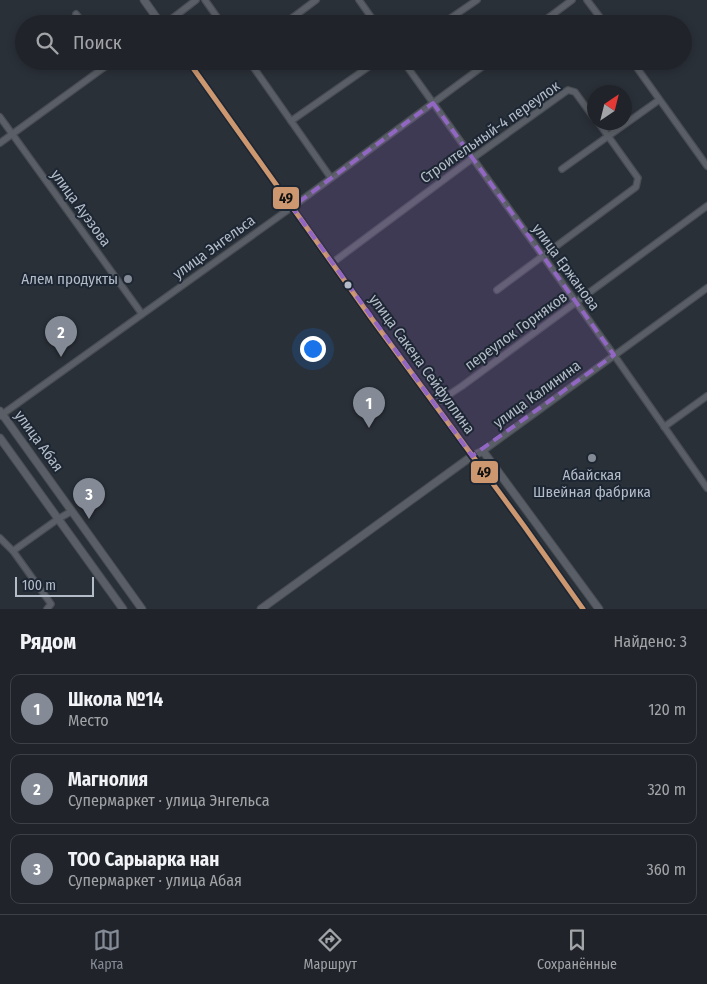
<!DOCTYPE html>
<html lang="ru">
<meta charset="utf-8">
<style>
body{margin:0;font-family:"Fira Sans Condensed",sans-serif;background:#282c32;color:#f1f3f6}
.compass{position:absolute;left:587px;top:85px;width:45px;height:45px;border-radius:50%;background:#20242a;box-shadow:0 2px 8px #0003;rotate:35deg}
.scale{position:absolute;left:15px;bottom:12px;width:79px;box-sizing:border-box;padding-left:5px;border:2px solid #b4bcc9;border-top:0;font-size:14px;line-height:18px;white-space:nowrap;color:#b4bcc9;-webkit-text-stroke:4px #1d2633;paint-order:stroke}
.you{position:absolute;left:312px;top:348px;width:18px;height:18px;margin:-12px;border:4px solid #fff;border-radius:50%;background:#1a73e8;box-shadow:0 0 0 8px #1a73e833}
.badge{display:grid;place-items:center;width:32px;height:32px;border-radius:50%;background:#848b96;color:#fff;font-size:16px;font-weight:700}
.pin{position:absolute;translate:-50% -41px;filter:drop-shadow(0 1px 2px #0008)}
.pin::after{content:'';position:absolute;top:26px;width:18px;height:15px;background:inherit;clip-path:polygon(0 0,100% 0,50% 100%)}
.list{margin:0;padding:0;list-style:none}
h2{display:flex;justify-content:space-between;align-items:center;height:65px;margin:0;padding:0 20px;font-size:21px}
h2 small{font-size:16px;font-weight:400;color:#a2a4a8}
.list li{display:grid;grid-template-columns:32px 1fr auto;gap:15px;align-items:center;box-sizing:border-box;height:70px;margin:0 10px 10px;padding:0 10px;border:1px solid #3d4147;border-radius:10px}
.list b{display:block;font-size:19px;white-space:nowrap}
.list p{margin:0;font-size:16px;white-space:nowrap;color:#a2a4a8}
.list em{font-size:16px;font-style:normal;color:#a2a4a8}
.icon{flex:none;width:28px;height:28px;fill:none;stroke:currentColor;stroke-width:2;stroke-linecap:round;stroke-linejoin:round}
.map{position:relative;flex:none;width:707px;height:609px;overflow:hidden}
.search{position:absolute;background:#20242a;box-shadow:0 2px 8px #0003;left:15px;right:15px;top:15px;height:55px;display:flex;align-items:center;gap:12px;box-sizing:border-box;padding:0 18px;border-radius:28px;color:#a2a4a8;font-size:19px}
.sheet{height:305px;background:#20242a}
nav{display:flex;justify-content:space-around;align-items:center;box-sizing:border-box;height:70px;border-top:1px solid #3d4147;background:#20242a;font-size:14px;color:#a2a4a8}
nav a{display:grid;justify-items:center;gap:2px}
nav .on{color:#848b96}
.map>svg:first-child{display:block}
</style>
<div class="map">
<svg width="707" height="609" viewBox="0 0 707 609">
<rect width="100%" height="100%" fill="#2a3038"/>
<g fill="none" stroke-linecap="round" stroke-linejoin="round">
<defs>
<g id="minor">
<path d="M 205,0 L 222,24"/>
<path d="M 359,0 L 376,24"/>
<path d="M 587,0 L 605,24"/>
<path d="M 76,14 L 84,24"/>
<path d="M 165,24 L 196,0"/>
<path d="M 284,24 L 316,0"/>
<path d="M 442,24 L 477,0"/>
<path d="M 540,24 L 572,0"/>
<path d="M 249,61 L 331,178"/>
<path d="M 403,61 L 614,355 L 707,488"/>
<path d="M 632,61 L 707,166"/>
<path d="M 0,117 L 142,314"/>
<path d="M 291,121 L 377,61"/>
<path d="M 0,143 L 113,61"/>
<path d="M 562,169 L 659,100"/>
<path d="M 332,263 L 473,158 L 568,90 L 575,92 L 594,118"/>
<path d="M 497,290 L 636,187 L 638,178 L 598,122"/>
<path d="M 435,404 L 462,386 L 707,206"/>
<path d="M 0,416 L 292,207 L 490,61"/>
<path d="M 664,427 L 707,396"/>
<path d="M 483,451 L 707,288"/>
<path d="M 0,538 L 13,551"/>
<path d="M 47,609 L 51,604 L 13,551 L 58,519 L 72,511"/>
</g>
<g id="tertiary">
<path d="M 144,0 L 161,24"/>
<path d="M 188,61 L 372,319 L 524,526 L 583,609"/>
<path d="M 0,411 L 142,609"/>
<path d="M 0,438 L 123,609"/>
<path d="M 261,609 L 472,456 L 483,451 L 599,609"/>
</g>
</defs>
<use href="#minor" stroke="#484c53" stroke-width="8"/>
<use href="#tertiary" stroke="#484c53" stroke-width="9"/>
<use href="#minor" stroke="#5a5e66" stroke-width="5.5"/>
<use href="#tertiary" stroke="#5a5e66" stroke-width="7"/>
<defs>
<path id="bus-1" d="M 188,61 L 372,319 L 524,526 L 583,609"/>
</defs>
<use href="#bus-1" stroke="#1d2633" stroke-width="9"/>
<use href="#bus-1" stroke="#cd976f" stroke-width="5"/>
</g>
<path fill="#9266c3" fill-opacity="0.2" stroke="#9266c3" stroke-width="4" stroke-dasharray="10 6" stroke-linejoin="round" d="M 433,103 L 614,355 L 472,456 L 292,207 Z"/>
<g fill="#848b96" stroke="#1d2633" stroke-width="2">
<circle cx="128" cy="279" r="5"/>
<circle cx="592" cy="458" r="5"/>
</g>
<circle fill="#b4bcc9" stroke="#1d2633" stroke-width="2" cx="348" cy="285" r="4.5"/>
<g text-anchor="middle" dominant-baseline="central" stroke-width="4" stroke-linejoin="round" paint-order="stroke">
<g font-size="15" fill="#b4bcc9" stroke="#1d2633">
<text transform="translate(490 132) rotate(-35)">Строительный-4 переулок</text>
<text transform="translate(81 208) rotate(54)">улица Ауэзова</text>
<text transform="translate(214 247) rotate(-36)">улица Энгельса</text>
<text transform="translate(566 267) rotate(54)">улица Ержанова</text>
<text transform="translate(516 331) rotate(-36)">переулок Горняков</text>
<text transform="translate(422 364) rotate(54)">улица Сакена Сейфуллина</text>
<text transform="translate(537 394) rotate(-36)">улица Калинина</text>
<text transform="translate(39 441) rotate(54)">улица Абая</text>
</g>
<g font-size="15" fill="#b4bcc9" stroke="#1d2633" text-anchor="end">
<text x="118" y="279">Алем продукты</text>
<text x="592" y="475" text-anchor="middle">Абайская<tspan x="592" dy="17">Швейная фабрика</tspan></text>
</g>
</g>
<g stroke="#1d2633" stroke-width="2">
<rect x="272" y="186" width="28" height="24" rx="5" fill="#cd976f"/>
<rect x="470" y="460" width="29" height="24" rx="5" fill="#cd976f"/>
</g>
<g font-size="14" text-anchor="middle" font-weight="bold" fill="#111">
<text x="286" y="203">49</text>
<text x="484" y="477">49</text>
</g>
</svg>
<svg class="compass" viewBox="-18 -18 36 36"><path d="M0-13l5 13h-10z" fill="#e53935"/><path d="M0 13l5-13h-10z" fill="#a2a4a8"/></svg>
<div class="scale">100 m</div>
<div class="you"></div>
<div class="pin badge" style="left:369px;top:428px">1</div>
<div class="pin badge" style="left:61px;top:357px">2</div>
<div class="pin badge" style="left:89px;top:519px">3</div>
<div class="search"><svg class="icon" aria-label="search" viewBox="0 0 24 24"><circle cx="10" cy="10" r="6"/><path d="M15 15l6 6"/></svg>Поиск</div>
</div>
<section class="sheet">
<h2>Рядом<small>Найдено: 3</small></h2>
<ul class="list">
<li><span class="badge">1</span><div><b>Школа №14</b><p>Место</p></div><em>120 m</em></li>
<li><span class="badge">2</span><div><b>Магнолия</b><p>Супермаркет · улица Энгельса</p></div><em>320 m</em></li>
<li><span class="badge">3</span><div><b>ТОО Сарыарка нан</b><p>Супермаркет · улица Абая</p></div><em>360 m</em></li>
</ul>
</section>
<nav>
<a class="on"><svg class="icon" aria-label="map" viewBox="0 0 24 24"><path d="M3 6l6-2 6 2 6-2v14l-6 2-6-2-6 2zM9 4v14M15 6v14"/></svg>Карта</a>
<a><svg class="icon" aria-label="directions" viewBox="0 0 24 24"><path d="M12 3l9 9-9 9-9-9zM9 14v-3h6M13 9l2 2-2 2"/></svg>Маршрут</a>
<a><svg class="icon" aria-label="saved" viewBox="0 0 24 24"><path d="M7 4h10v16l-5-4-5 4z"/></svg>Сохранённые</a>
</nav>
